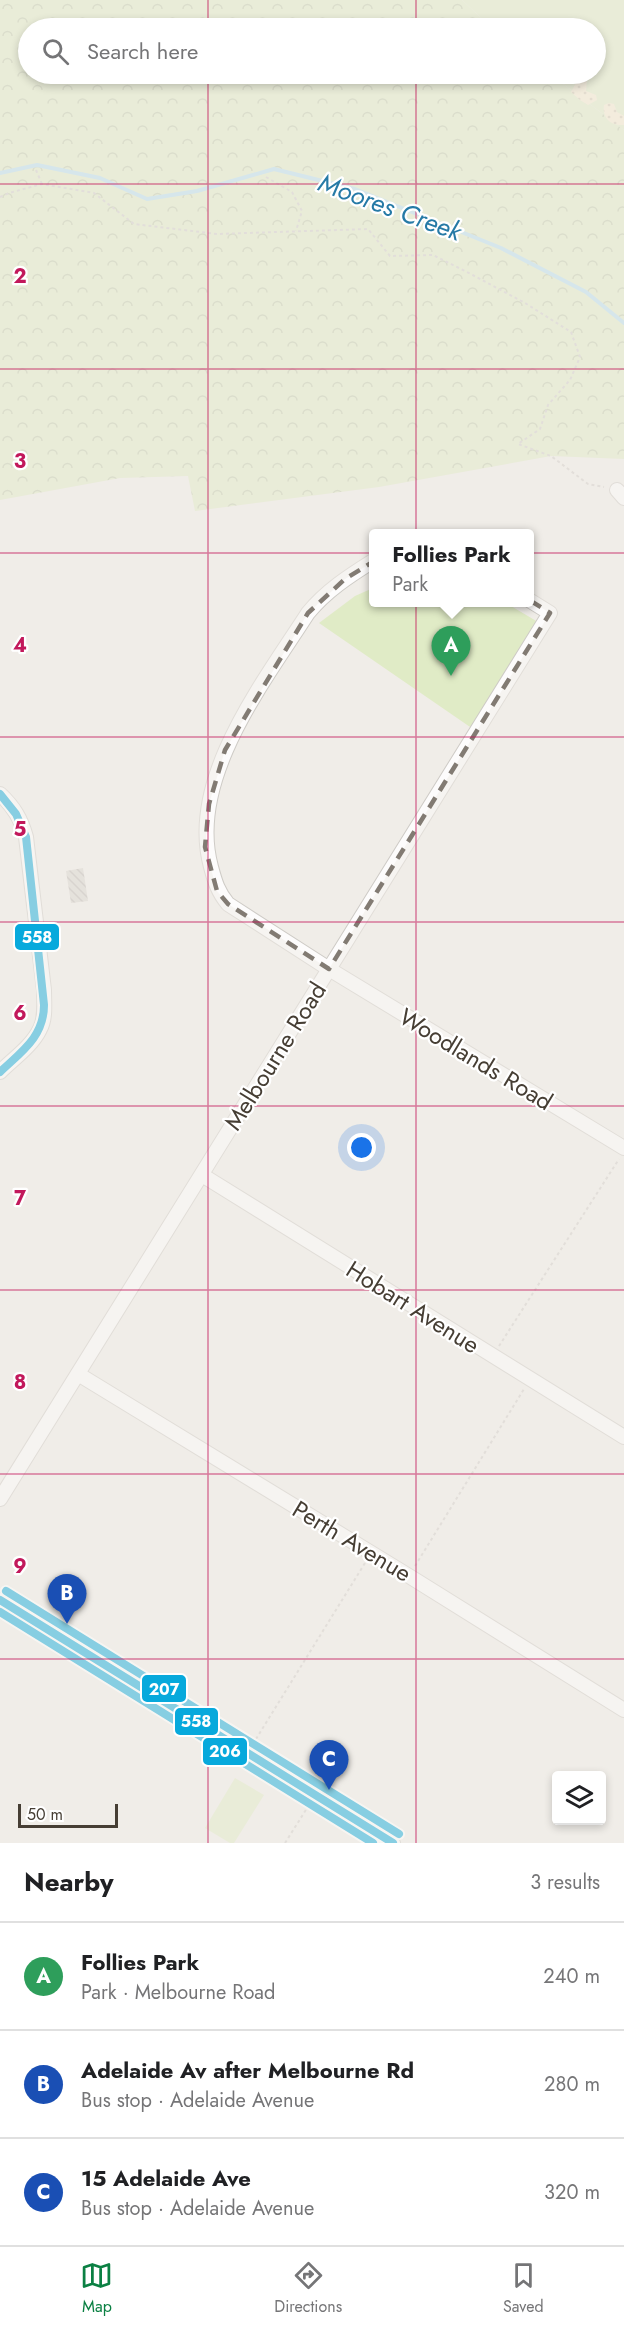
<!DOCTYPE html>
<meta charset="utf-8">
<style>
body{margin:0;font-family:Jost,sans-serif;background:#f6f6f6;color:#202124}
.controls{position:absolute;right:18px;bottom:18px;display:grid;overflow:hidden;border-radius:6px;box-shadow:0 3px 9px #0003}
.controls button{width:54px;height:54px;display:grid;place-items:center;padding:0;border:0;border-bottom:2px solid #e0e0e0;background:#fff;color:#202124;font:30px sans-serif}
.scale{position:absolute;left:18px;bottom:15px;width:100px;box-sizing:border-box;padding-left:6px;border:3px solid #463e34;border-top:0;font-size:16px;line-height:21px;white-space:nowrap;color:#463e34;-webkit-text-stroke:4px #fff;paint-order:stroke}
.you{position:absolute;left:362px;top:1148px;width:21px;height:21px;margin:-15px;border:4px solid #fff;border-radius:50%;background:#1a73e8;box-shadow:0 0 0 9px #1a73e833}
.badge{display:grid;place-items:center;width:39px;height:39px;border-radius:50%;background:#0b8043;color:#fff;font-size:20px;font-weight:700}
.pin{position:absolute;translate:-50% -50px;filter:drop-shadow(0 2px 3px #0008)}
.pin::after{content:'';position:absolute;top:32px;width:21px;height:18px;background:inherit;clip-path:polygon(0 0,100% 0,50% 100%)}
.popup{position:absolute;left:369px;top:529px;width:165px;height:78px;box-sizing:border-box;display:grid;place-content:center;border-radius:6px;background:#fff;filter:drop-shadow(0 2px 4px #0005);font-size:20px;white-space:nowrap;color:#757577}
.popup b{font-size:22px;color:#202124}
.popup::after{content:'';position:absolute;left:50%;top:100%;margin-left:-12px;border:12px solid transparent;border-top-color:#fff}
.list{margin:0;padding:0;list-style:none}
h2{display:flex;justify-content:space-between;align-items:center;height:78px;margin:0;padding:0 24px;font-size:26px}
h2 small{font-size:20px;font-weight:400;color:#757577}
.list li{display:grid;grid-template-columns:39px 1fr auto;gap:18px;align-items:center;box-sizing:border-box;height:108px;padding:0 24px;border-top:2px solid #e0e0e0}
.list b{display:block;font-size:22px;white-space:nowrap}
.list p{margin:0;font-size:20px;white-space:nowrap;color:#757577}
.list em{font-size:20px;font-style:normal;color:#757577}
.icon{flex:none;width:33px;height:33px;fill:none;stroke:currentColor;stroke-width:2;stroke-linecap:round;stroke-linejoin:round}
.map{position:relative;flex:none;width:624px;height:1843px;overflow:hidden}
.search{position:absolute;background:#fff;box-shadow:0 3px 9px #0003;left:18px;right:18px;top:18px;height:66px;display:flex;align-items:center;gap:15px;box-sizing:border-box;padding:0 21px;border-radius:33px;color:#757577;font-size:22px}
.sheet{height:402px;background:#fff}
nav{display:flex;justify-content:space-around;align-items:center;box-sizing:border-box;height:84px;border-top:2px solid #e0e0e0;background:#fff;font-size:16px;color:#757577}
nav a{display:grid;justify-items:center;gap:3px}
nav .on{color:#0b8043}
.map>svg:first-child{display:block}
</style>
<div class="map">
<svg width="624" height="1843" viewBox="0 0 624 1843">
<defs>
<pattern id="forest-crowns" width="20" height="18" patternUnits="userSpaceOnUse" patternTransform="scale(1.5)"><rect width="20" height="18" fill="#e0ebc6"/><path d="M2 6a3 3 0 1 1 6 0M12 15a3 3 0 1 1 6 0" fill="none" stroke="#c2cbab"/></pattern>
<pattern id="sand-dots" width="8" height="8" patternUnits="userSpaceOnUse" patternTransform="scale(1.5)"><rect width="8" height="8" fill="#f6ebd1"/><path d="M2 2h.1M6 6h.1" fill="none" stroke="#d4cbb4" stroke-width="1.8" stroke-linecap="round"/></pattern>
<pattern id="building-back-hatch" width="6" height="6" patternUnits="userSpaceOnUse" patternTransform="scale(1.5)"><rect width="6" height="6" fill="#d8d4cf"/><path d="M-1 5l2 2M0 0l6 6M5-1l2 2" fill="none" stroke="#bbb7b2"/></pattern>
</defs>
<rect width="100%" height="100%" fill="#f0ede8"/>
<g fill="#e0ebc6">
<path d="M 462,0 L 624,0 L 624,130 L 550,74 L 596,74 L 596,28 L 492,28 Z"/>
<path d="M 373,588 L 373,602 L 506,603 L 538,622 L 473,729 L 319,623 L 355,596 Z"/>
<path d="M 235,1778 L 264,1795 L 234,1843 L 230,1843 L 205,1828 Z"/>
</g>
<path fill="url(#forest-crowns)" d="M 0,0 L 462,0 L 492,28 L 28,28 L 28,74 L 550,74 L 624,130 L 624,459 L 551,456 L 379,487 L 195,511 L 188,476 L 120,478 L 0,500 Z"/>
<g fill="url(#sand-dots)">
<path d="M 583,77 L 587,80 L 586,91 L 596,95 L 597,100 L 588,105 L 580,100 L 571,92 L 577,81 Z"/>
<path d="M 609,103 L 614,104 L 617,112 L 624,116 L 624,125 C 611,126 602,118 604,105 Z"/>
</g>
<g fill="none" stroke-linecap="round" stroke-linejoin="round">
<path stroke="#b6def0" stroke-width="4" d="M 0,173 L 37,165 L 100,178 L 147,199 L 197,191 L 274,169 L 355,189 L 501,248 L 586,292 L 624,323"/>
</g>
<path fill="url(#building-back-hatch)" d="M 83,868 L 88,901 L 71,903 L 66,871 Z"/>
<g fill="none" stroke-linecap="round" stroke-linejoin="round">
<defs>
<g id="street">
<path d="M 617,490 L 624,498"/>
<path d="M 373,561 C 349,576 326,591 308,613 C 263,683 187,780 211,867 C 215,882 218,892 228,904 L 329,969 L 624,1148"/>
<path d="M 0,794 C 14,807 21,819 26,837 L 44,990 C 44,1003 46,1018 40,1029 C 32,1046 13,1059 0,1072"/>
<path d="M 202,1175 L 624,1437"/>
<path d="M 78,1374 L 409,1576 L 624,1710"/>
<path d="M 0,1499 L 550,613 L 529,600"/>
<path d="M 0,1600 L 393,1843"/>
</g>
</defs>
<use href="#street" stroke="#cecbc6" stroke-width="16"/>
<g stroke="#d1cdc9" stroke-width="2" stroke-dasharray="3 3" stroke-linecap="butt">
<path d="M 36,170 L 42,184"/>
<path d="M 266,177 L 292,192 L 302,211 L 296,231"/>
<path d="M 0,197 L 9,193 L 42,184 L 94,193 L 134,224 L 217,234 L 368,229 L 390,256 L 433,255 L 467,272 L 525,303 L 571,332 L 580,357 L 570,380 L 548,405 L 540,429 L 518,444 L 551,456 L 588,484 L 604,487"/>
<path d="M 499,1346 L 619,1159"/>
<path d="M 415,1566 L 524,1389"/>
<path d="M 256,1739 L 365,1563"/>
<path d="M 285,1843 L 309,1805"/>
</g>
<use href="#street" stroke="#fdfcfc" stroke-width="14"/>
<defs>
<g id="bus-1">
<path d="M 0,794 L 16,814 L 26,837 L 44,1005 C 44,1037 21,1052 0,1072"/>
<path d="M 0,1600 L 393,1843"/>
</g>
<path id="bus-2" d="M 0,1612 L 373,1843"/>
<path id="bus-3" d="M 6,1591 L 399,1834"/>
</defs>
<use href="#bus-1" stroke="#fff" stroke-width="12"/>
<use href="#bus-2" stroke="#fff" stroke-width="12"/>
<use href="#bus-3" stroke="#fff" stroke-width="12"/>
<use href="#bus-1" stroke="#07a9dc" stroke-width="8"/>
<use href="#bus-2" stroke="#07a9dc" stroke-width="8"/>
<use href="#bus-3" stroke="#07a9dc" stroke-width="8"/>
</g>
<path d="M0 0H624V1843H0ZM 403,552 L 466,560 L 550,613 L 329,969 L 228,904 L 217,891 L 205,847 L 209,804 L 225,750 L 308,613 L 345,579 L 376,560 Z" fill="#f0ede8" fill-opacity=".55" fill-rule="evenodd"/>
<path fill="none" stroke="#827b73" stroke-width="4.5" stroke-dasharray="12 8" stroke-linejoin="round" d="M 403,552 L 466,560 L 550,613 L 329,969 L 228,904 L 217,891 L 205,847 L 209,804 L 225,750 L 308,613 L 345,579 L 376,560 Z"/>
<path fill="none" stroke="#c2185b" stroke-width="1.5" stroke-opacity="0.55" d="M 208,0 L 208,28M 416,0 L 416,28M 208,74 L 208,1843M 416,74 L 416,1843M 0,184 L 624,184M 0,369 L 624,369M 0,553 L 624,553M 0,737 L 624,737M 0,922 L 624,922M 0,1106 L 624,1106M 0,1290 L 624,1290M 0,1474 L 624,1474M 0,1659 L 624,1659"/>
<g text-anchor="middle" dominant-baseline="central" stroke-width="4.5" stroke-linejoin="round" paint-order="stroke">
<g font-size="24" fill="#463e34" stroke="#fff">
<text transform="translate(275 1056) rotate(-58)">Melbourne Road</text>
<text transform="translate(476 1059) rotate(31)">Woodlands Road</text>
<text transform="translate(413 1307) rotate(32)">Hobart Avenue</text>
<text transform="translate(352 1541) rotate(31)">Perth Avenue</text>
</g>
<g font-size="26" font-style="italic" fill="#267aa6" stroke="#fff">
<text transform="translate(390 207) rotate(20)">Moores Creek</text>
</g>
</g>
<g font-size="20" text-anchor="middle" font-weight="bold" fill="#c2185b" stroke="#fff" stroke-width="4.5" stroke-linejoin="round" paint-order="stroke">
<text x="20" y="283">2</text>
<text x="20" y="468">3</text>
<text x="20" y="652">4</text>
<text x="20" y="836">5</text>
<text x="20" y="1020">6</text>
<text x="20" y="1205">7</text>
<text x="20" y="1389">8</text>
<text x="20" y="1573">9</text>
</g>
<g stroke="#fff" stroke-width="2">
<rect x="14" y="923" width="46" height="28" rx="6" fill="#07a9dc"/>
<rect x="141" y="1674" width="46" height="29" rx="6" fill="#07a9dc"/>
<rect x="174" y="1707" width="45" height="29" rx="6" fill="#07a9dc"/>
<rect x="202" y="1737" width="46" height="29" rx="6" fill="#07a9dc"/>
</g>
<g font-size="16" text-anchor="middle" font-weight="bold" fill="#fff">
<text x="37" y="943">558</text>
<text x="164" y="1695">207</text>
<text x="196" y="1727">558</text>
<text x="225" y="1757">206</text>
</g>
</svg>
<div class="controls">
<button><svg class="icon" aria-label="layers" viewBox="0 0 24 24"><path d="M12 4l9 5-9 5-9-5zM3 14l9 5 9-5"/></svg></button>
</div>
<div class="scale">50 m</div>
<div class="you"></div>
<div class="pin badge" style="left:451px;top:676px;background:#2e9e5b">A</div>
<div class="popup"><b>Follies Park</b>Park</div>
<div class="pin badge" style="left:67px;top:1624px;background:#1a4fb4">B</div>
<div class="pin badge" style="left:329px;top:1790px;background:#1a4fb4">C</div>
<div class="search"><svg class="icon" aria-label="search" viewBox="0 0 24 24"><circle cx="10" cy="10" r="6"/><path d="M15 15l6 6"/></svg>Search here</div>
</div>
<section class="sheet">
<h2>Nearby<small>3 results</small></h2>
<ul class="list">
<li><span class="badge" style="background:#2e9e5b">A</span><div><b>Follies Park</b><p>Park · Melbourne Road</p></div><em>240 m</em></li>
<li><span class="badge" style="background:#1a4fb4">B</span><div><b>Adelaide Av after Melbourne Rd</b><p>Bus stop · Adelaide Avenue</p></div><em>280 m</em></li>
<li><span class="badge" style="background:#1a4fb4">C</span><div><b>15 Adelaide Ave</b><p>Bus stop · Adelaide Avenue</p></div><em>320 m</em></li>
</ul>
</section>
<nav>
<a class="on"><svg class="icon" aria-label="map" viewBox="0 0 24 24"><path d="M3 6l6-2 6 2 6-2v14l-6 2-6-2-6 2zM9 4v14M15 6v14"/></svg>Map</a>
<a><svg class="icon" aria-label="directions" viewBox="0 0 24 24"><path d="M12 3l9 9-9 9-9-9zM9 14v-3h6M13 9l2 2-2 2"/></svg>Directions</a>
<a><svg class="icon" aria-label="saved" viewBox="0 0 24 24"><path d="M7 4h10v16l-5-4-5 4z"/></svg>Saved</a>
</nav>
